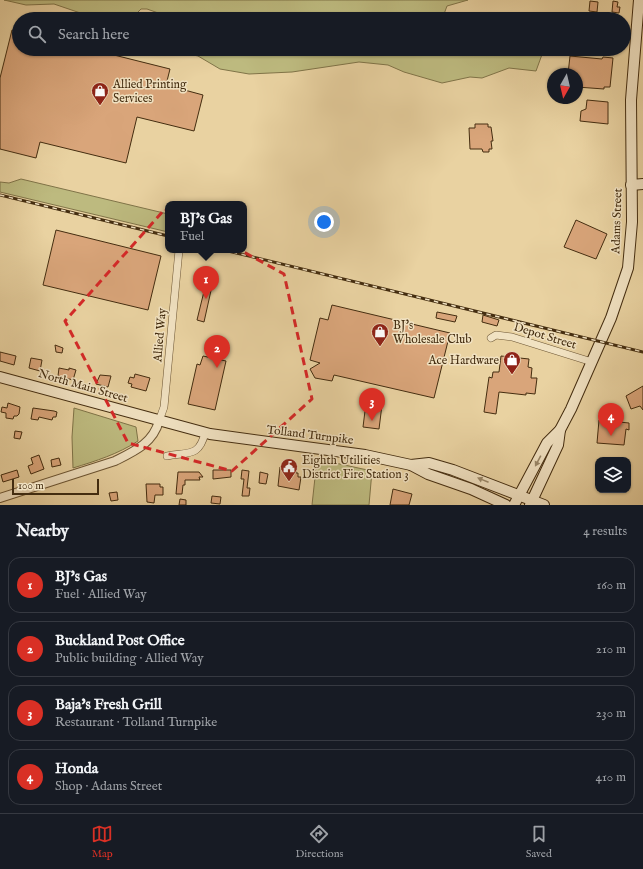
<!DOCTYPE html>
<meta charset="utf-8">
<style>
body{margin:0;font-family:"IM FELL English",serif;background:#20242c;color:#f1f3f6}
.controls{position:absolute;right:12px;bottom:12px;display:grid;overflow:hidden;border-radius:8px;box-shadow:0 1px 3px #0004}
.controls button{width:36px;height:36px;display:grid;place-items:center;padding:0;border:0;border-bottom:1px solid #363941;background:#171b24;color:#f1f3f6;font:20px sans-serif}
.compass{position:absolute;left:547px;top:68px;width:36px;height:36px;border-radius:50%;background:#171b24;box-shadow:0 1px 3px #0004;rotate:188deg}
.scale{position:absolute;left:12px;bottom:10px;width:87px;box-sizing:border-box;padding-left:4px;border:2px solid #442d10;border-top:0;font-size:11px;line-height:14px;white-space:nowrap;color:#442d10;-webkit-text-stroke:3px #f1e2c2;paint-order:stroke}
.you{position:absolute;left:324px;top:222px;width:14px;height:14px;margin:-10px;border:3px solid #fff;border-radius:50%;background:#1a73e8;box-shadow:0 0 0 6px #1a73e833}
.badge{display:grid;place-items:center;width:26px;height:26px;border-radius:50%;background:#d93025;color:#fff;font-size:13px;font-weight:700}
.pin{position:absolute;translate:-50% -33px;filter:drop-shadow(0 1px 2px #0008)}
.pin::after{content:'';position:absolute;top:21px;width:14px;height:12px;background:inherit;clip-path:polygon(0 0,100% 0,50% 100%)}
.popup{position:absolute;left:165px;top:201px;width:82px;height:52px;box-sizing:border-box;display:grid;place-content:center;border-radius:8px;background:#171b24;filter:drop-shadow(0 1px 3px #0005);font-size:13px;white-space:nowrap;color:#9ea1a6}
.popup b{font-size:15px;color:#f1f3f6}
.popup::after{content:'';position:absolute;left:50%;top:100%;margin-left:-8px;border:8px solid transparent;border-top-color:#171b24}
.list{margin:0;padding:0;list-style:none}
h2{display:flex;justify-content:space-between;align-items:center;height:52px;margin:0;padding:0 16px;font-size:17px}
h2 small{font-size:13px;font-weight:400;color:#9ea1a6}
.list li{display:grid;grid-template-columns:26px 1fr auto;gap:12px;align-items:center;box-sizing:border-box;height:56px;margin:0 8px 8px;padding:0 8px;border:1px solid #363941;border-radius:12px}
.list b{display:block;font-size:15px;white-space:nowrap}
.list p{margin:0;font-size:13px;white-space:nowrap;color:#9ea1a6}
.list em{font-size:13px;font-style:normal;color:#9ea1a6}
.icon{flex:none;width:22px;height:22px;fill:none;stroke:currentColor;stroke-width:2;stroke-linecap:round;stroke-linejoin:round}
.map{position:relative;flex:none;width:643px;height:505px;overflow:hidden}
.search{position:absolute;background:#171b24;box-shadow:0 1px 3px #0004;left:12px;right:12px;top:12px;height:44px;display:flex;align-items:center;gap:10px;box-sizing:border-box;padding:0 14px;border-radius:22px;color:#9ea1a6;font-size:15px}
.sheet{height:308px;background:#171b24}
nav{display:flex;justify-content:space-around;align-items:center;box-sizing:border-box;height:56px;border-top:1px solid #363941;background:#171b24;font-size:11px;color:#9ea1a6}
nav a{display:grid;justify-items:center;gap:2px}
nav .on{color:#d93025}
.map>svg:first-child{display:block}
</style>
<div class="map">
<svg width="643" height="505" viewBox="0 0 643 505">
<rect width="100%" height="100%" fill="#e9d2a1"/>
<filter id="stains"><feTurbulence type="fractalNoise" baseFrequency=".005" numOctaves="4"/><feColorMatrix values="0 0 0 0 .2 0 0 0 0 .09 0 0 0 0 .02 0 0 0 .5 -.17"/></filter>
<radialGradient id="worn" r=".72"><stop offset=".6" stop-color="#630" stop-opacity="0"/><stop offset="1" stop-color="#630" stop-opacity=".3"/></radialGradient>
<g fill="#bdba7f" stroke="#807448">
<path d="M 4,0 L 468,0 L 447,6 L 444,14 L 446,19 L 175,19 L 147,9 L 141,9 L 131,19 L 98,19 L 54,4 L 26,5 Z"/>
<path d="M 187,49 L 455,49 L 461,53 L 485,54 L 496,49 L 544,49 L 536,71 L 509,68 L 482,78 L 470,77 L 442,83 L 404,72 L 388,65 L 359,62 L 292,72 L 249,74 L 220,69 L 198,56 L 189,54 Z"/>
<path d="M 21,179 L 168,214 L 168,232 L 0,192 L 0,182 L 9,183 Z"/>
<path d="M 74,408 L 136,427 L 138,441 C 118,454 96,461 73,468 L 72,437 Z"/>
<path d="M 317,459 L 372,471 L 369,505 L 312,505 Z"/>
</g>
<g fill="#d9a57a" stroke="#442d10">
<path d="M 590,1 L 598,2 L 597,12 L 589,11 Z"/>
<path d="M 613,1 L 618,2 L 617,7 L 620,7 L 619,13 L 612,12 Z"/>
<path d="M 12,30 L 19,32 L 19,49 L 90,49 L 170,69 L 166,85 L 203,95 L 194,131 L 137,117 L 126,163 L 40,142 L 36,158 L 0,149 L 0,78 Z"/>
<path d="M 570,56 L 602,59 L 603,57 L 613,58 L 610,87 L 604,87 L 604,89 L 577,87 L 577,74 L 568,74 Z"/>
<path d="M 587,100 L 608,102 L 608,124 L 580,121 L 581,111 L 586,109 Z"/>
<path d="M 475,124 L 488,124 L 488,127 L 491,127 L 493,141 L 491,141 L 492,149 L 489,149 L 489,152 L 483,152 L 482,149 L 470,149 L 469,128 L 475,128 Z"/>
<path d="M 576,220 L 607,234 L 596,259 L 564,247 Z"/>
<path d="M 56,230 L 161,256 L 148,310 L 43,285 Z"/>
<path d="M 208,275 L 214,277 L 204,322 L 197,320 Z"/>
<path d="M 332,305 L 450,333 L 434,398 L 334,375 L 332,381 L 315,378 L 310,369 L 320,363 L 310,360 L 320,318 L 328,320 Z"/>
<path d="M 437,312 L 457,316 L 455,322 L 436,318 Z"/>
<path d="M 483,315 L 499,320 L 497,326 L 482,322 Z"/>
<path d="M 55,345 L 63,348 L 62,353 L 56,352 Z"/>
<path d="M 0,352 L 16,356 L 14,365 L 0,361 Z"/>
<path d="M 203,356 L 226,361 L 215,410 L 188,404 L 197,364 L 200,365 Z"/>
<path d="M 501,356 L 529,359 L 528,367 L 532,368 L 531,378 L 537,378 L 535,394 L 526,393 L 526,395 L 499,392 L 496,414 L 484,412 L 489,377 L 492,378 L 493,372 L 499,372 Z"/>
<path d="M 31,358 L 42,360 L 40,371 L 29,368 Z"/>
<path d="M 59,368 L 69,370 L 69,368 L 76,370 L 73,380 L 58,376 Z"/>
<path d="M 135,374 L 150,378 L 146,391 L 131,387 L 132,384 L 128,383 L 130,377 L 134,378 Z"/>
<path d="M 100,375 L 111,376 L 108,387 L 96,384 Z"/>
<path d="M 643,386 L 643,410 L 640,406 L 631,409 L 626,396 Z"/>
<path d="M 8,403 L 20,407 L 19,414 L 17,416 L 14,416 L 13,419 L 6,418 L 6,413 L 1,412 L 2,407 L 7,408 Z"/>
<path d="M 366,403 L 382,405 L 379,429 L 363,427 Z"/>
<path d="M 33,408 L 54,411 L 57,412 L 56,417 L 53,417 L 52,420 L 39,417 L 38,420 L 31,419 Z"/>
<path d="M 599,420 L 629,423 L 629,430 L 626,429 L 624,445 L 597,443 Z"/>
<path d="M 15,431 L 22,432 L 20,439 L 14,438 Z"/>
<path d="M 39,455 L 44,469 L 31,474 L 28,466 L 33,464 L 31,458 Z"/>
<path d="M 59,458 L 61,465 L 52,467 L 51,460 Z"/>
<path d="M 280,467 L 296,468 L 296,473 L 298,473 L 298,477 L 301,477 L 299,490 L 278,486 Z"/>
<path d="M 17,470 L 19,477 L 3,482 L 1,475 Z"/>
<path d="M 213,470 L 231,470 L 231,477 L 213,479 Z"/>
<path d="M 242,470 L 249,471 L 247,488 L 250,488 L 249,496 L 242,496 L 244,479 L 241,479 Z"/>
<path d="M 178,472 L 199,472 L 203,477 L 199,477 L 200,480 L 185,480 L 185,485 L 183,485 L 182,494 L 176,494 Z"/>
<path d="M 260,472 L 268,474 L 266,484 L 259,483 Z"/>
<path d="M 146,484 L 160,484 L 160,487 L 163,487 L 163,495 L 155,495 L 154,503 L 147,502 Z"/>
<path d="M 393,489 L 412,494 L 409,505 L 390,505 Z"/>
<path d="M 117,492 L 118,500 L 111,501 L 109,493 Z"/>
<path d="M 212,496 L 221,497 L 220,504 L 211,503 Z"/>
<path d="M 180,499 L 186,500 L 186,505 L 179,505 Z"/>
</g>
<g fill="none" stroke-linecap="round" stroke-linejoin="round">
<defs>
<g id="minor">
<path d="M 491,338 L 496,335 L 512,337 L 592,362"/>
<path d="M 159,421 L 164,407 L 179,250"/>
<path d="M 167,456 C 189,452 199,457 205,433"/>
</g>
<path id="tertiary" d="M 0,498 L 115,461 C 135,451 153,443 159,421"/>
<g id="secondary">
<path d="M 631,185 L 643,184"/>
<path d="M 0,377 L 210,434 L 365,455 L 411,465 L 428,474 L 471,489 L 506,505"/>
<path d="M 411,465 L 429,463 L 453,470 L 544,505"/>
<path d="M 514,505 L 547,443 L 560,430 L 571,409 L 611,318 L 628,268 L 632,222 L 631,100 L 639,0"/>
<path d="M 530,505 L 558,445 L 560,430"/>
</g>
</defs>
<use href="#minor" stroke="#6d5634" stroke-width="8"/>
<use href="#tertiary" stroke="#6d5634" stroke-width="10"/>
<use href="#secondary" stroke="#442d10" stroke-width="12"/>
<use href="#minor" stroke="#f1e2c2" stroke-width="7"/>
<use href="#tertiary" stroke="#f1e2c2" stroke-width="8"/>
<use href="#secondary" stroke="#f1e2c2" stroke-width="10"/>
<defs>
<g id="rail">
<path d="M 0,195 L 168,236"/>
<path d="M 224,250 L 643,352"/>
</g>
</defs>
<use href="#rail" stroke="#442d10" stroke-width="3"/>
<use href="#rail" stroke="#f1e2c2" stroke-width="1.5" stroke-dasharray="4.5" stroke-linecap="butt"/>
</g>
<defs><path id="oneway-solid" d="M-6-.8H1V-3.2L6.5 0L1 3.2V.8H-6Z"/></defs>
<g fill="#9a8869">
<use href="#oneway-solid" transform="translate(538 461) rotate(118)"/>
<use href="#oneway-solid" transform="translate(483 480) rotate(-158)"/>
</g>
<path fill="none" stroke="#d62828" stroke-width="3" stroke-dasharray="8 5" stroke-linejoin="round" d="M 165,209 L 284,274 L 312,399 L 232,471 L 128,443 L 65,321 Z"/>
<defs>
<symbol id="shop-pin" viewBox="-11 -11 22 30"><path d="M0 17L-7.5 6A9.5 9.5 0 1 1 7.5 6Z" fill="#8f2418" stroke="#f1e2c2"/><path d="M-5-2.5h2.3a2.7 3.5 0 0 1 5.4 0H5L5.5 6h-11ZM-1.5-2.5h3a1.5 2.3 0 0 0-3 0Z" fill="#fff"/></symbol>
<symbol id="civic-pin" viewBox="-11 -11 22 30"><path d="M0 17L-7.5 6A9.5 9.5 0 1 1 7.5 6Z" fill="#8f2418" stroke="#f1e2c2"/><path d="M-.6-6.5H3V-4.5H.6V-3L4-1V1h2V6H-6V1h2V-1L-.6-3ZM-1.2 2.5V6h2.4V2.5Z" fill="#fff"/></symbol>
</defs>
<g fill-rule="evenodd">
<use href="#shop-pin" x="90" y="81" width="20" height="27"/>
<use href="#shop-pin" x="370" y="322" width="20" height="27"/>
<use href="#shop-pin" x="502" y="350" width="20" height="27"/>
<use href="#civic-pin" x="279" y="457" width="20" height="27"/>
</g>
<g text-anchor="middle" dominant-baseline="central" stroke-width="3" stroke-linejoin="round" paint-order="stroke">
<g font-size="12" fill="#442d10" stroke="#f1e2c2" text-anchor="start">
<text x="113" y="84">Allied Printing<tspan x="113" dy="14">Services</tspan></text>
<text x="393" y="325">BJ's<tspan x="393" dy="14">Wholesale Club</tspan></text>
<text x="499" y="360" text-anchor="end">Ace Hardware</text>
<text x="302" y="460">Eighth Utilities<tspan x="302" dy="14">District Fire Station 3</tspan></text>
</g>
<g font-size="12" fill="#442d10" stroke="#f1e2c2">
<text transform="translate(617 221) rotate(-88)">Adams Street</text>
<text transform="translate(160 335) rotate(-85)">Allied Way</text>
<text transform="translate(545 336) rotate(17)">Depot Street</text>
<text transform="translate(83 386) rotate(16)">North Main Street</text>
<text transform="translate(310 435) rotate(7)">Tolland Turnpike</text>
</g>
</g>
<rect width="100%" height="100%" filter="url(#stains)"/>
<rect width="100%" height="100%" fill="url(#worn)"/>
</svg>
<div class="controls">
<button><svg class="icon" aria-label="layers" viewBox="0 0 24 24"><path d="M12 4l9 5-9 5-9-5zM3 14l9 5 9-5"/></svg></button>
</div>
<svg class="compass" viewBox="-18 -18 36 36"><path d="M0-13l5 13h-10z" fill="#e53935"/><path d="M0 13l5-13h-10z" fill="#9ea1a6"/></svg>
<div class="scale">100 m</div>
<div class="you"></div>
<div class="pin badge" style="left:206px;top:299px">1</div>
<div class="popup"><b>BJ's Gas</b>Fuel</div>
<div class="pin badge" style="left:217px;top:368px">2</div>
<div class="pin badge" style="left:372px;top:421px">3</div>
<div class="pin badge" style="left:611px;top:436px">4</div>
<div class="search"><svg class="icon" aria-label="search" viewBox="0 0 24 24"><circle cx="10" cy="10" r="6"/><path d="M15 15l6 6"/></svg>Search here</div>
</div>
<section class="sheet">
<h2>Nearby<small>4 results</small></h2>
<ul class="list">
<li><span class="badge">1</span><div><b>BJ's Gas</b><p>Fuel · Allied Way</p></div><em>160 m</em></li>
<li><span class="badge">2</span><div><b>Buckland Post Office</b><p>Public building · Allied Way</p></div><em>210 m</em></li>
<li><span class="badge">3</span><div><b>Baja's Fresh Grill</b><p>Restaurant · Tolland Turnpike</p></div><em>230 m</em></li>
<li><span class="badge">4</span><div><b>Honda</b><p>Shop · Adams Street</p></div><em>410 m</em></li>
</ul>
</section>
<nav>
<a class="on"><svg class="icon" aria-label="map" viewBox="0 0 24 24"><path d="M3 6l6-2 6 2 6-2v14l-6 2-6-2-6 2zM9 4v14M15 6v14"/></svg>Map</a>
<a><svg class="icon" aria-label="directions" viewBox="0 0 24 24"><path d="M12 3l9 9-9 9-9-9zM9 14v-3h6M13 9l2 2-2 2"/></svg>Directions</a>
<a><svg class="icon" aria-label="saved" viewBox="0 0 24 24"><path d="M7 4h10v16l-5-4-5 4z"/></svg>Saved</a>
</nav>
